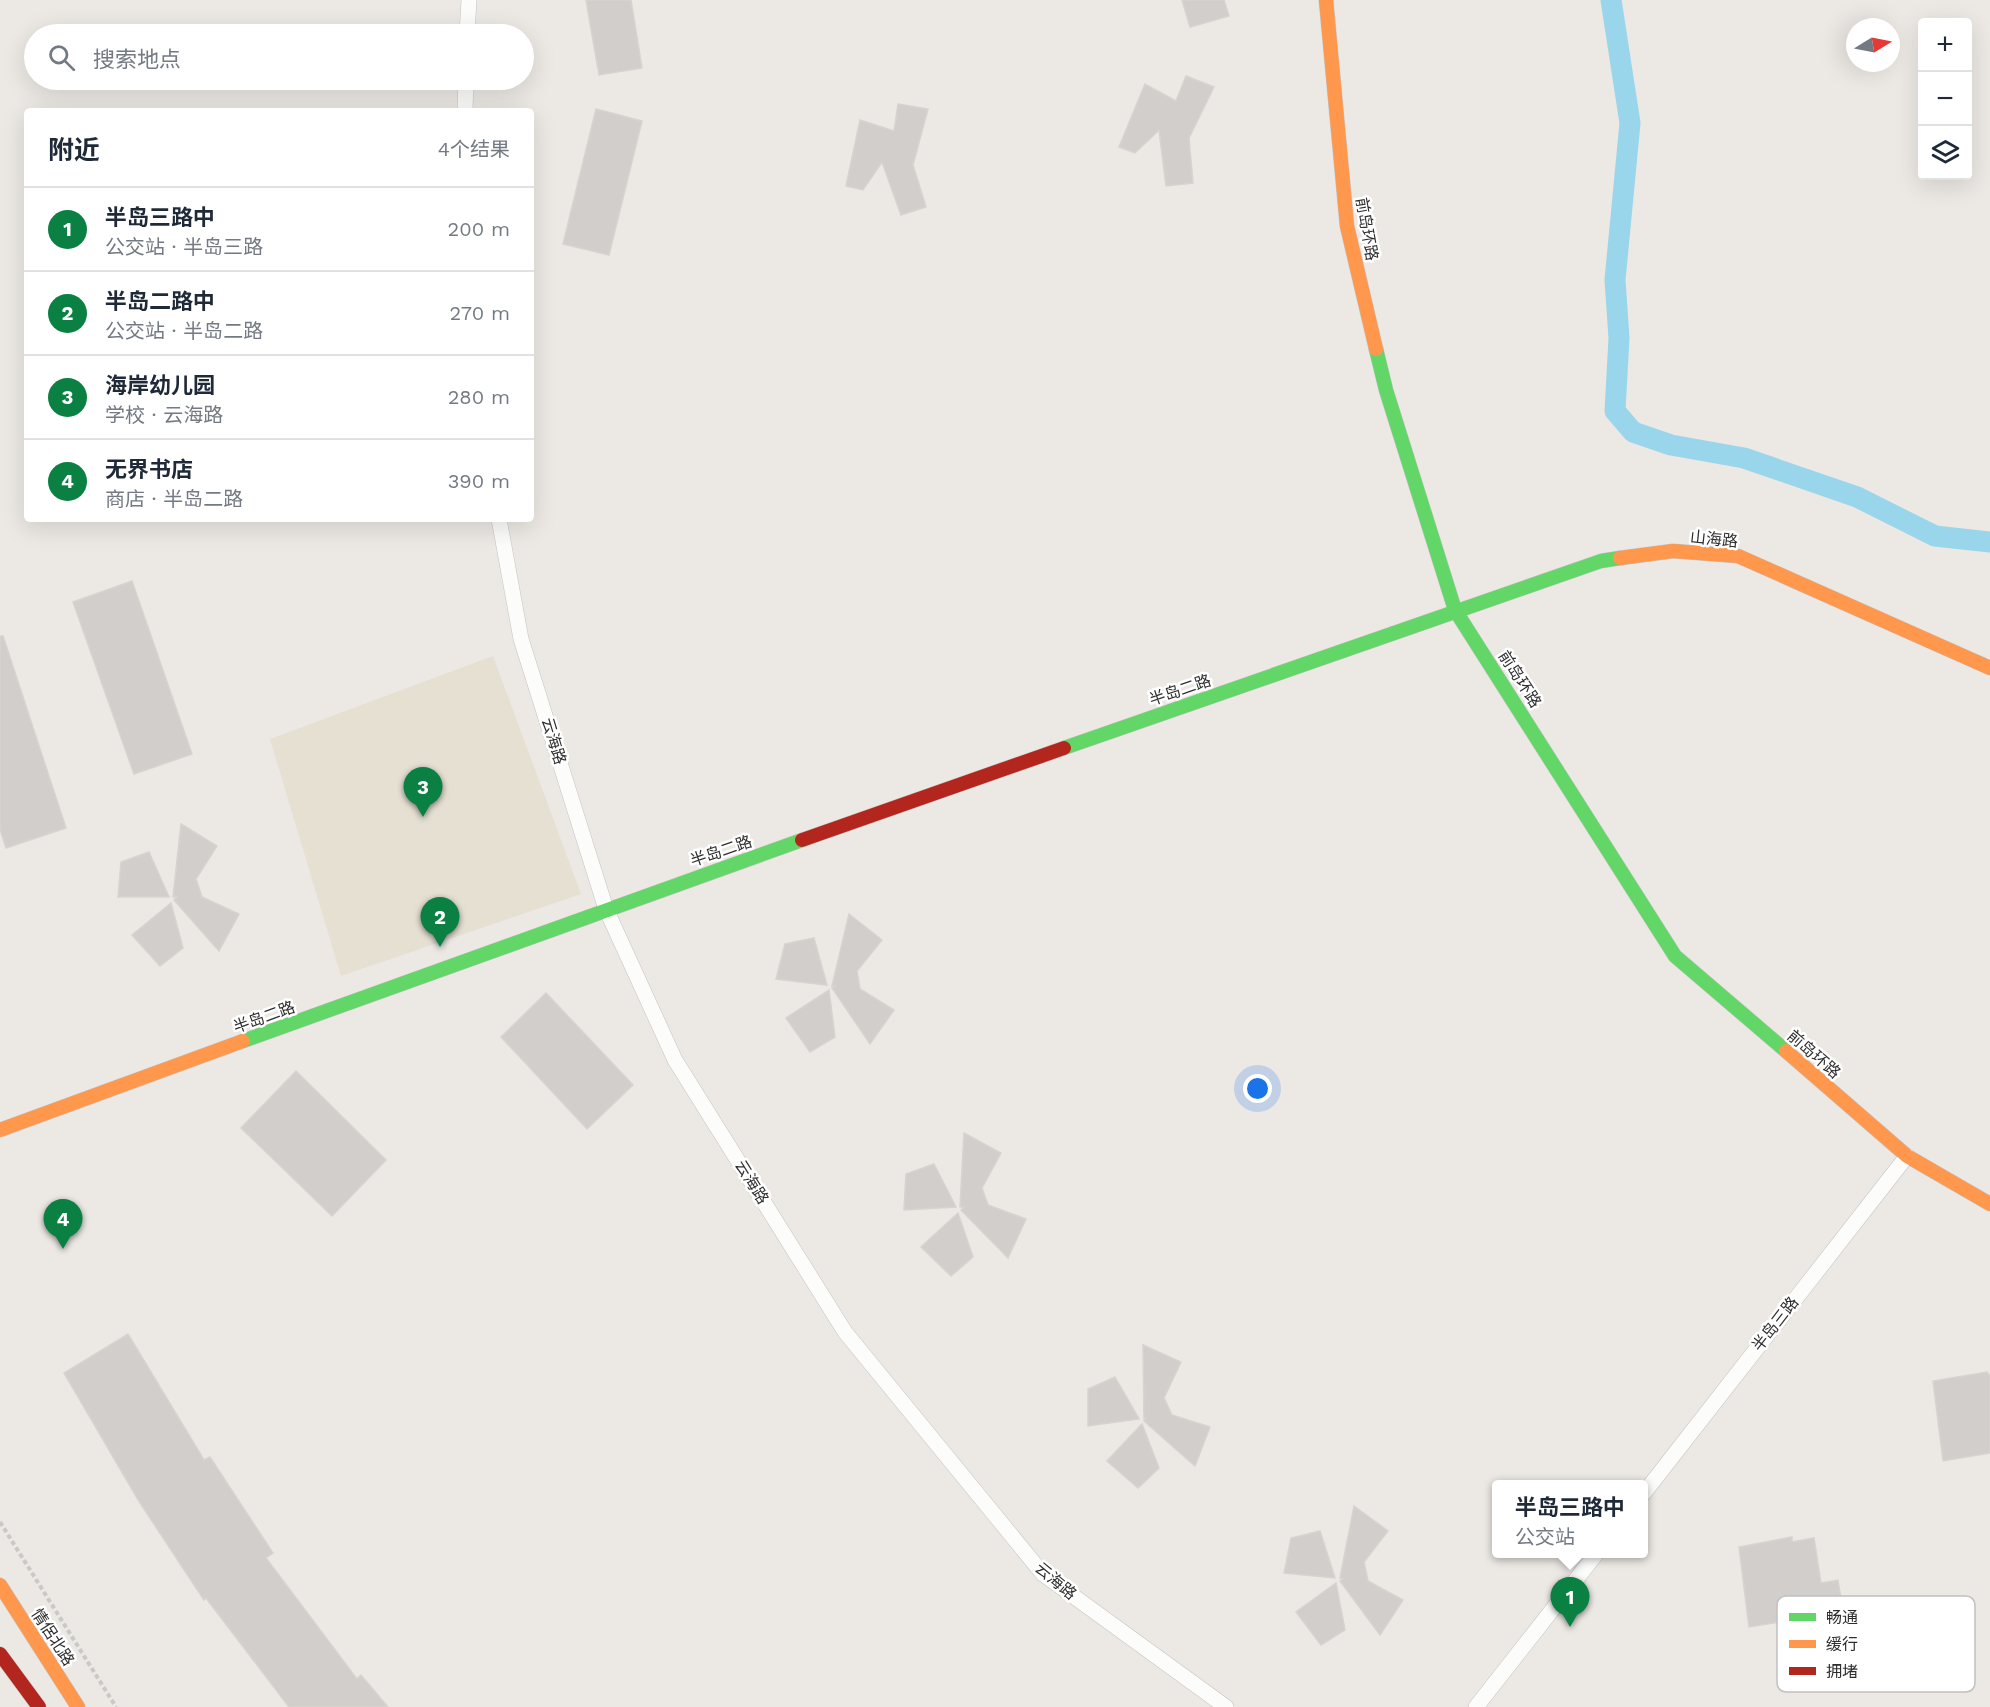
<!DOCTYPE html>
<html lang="zh">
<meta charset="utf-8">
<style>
body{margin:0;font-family:"Work Sans","Noto Sans SC",sans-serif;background:#f6f6f7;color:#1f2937}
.controls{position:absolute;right:18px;top:18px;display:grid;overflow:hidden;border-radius:6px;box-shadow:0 6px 24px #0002}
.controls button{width:54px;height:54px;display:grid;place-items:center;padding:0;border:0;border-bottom:2px solid #e0e1e3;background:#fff;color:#1f2937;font:30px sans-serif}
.compass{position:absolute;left:1846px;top:18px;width:54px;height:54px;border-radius:50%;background:#fff;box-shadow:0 6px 24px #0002;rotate:80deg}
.you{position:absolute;left:1258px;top:1089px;width:21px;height:21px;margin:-15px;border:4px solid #fff;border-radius:50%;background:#1a73e8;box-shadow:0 0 0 9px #1a73e833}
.badge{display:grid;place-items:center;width:39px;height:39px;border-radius:50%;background:#0b8043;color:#fff;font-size:20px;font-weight:700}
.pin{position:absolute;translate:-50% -50px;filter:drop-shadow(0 2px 3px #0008)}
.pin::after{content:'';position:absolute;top:32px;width:21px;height:18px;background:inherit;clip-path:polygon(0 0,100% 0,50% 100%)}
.popup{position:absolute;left:1492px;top:1480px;width:156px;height:78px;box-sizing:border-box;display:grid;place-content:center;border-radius:6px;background:#fff;filter:drop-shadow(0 2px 4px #0005);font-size:20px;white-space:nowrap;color:#747a83}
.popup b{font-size:22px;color:#1f2937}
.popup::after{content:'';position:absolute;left:50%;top:100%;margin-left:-12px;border:12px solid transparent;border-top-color:#fff}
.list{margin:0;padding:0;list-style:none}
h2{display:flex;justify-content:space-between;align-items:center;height:78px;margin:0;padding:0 24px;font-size:26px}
h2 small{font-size:20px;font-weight:400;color:#747a83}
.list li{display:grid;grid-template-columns:39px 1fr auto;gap:18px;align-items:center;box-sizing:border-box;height:84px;padding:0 24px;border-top:2px solid #e0e1e3}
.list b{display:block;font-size:22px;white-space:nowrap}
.list p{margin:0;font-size:20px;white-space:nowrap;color:#747a83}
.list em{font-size:20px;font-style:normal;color:#747a83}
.icon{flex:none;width:33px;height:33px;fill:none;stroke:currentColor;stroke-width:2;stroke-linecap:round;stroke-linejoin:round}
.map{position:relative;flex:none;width:1990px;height:1707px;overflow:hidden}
.search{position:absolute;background:#fff;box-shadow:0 6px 24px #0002;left:24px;top:24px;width:510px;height:66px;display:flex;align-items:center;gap:15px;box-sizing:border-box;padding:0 21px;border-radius:33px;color:#747a83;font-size:22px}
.panel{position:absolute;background:#fff;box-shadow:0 6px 24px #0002;left:24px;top:108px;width:510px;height:414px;border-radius:6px}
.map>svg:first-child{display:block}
</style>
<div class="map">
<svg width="1990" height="1707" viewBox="0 0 1990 1707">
<rect width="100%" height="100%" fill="#ece8e4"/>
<path fill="#e6e0d3" d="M 493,656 L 581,894 L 341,976 L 270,739 Z"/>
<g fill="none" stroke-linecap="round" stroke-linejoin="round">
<path stroke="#99d6ec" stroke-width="21" d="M 1611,0 L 1630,123 L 1615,280 L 1619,338 L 1615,411 L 1633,432 L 1671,445 L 1744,458 L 1857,497 L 1935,536 L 1990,542"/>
</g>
<g fill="#d1cecb" stroke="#d7d4d0" stroke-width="1.5">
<path d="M 586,0 L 631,0 L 642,68 L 599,75 Z"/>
<path d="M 1182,0 L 1224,0 L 1229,16 L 1190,27 Z"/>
<path d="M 1186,76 L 1214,87 L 1189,138 L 1193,183 L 1166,186 L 1159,130 L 1135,153 L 1119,147 L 1145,84 L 1176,101 Z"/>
<path d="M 898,104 L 928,109 L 913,165 L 926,207 L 901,215 L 882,162 L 863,190 L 846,186 L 860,120 L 894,131 Z"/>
<path d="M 596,109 L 642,121 L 609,255 L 563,244 Z"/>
<path d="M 132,581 L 192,754 L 134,774 L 73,602 Z"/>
<path d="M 0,636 L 3,636 L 66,828 L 6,848 L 0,829 Z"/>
<path d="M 181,824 L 217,846 L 196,879 L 202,897 L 239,914 L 219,951 L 174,900 L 177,897 L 173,897 Z"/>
<path d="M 149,852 L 169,897 L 118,897 L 121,862 Z"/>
<path d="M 171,903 L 183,948 L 160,966 L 132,935 Z"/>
<path d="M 849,914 L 882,940 L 857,971 L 860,989 L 894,1010 L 870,1044 L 832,988 L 835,986 L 832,986 Z"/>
<path d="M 814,938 L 827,985 L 776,979 L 785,944 Z"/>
<path d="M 829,990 L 835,1037 L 810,1052 L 786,1018 Z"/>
<path d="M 546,993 L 633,1085 L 587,1129 L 501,1037 Z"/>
<path d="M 296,1071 L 386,1160 L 332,1216 L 241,1128 Z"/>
<path d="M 964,1133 L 1001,1153 L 982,1188 L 988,1205 L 1026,1219 L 1008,1258 L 961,1210 L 964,1207 L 960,1207 Z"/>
<path d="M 934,1164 L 956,1207 L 904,1210 L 906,1174 Z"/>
<path d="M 958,1213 L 973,1257 L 951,1276 L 921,1247 Z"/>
<path d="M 128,1334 L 204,1460 L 210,1457 L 273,1553 L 266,1558 L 357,1679 L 361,1675 L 388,1707 L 289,1707 L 206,1598 L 204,1600 L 140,1503 L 64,1373 Z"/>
<path d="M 1143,1345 L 1181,1362 L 1164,1398 L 1172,1415 L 1210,1427 L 1195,1466 L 1144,1421 L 1147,1418 L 1144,1419 Z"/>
<path d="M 1987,1372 L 1990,1376 L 1990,1453 L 1943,1461 L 1933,1381 Z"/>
<path d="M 1115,1377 L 1139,1419 L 1088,1426 L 1088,1389 Z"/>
<path d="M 1142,1424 L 1159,1468 L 1138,1488 L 1107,1461 Z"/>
<path d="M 1354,1506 L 1388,1531 L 1364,1562 L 1368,1581 L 1403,1600 L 1380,1635 L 1340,1581 L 1343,1579 L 1340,1578 Z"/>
<path d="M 1320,1531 L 1335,1578 L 1284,1573 L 1291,1538 Z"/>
<path d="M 1792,1537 L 1792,1542 L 1814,1538 L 1821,1583 L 1838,1580 L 1843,1612 L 1749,1627 L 1739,1547 Z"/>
<path d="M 1336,1583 L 1345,1630 L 1321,1645 L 1296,1612 Z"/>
</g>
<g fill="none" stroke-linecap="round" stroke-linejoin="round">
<defs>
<g id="street">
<path d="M 467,34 L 469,0"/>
<path d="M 465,111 L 466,80"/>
<path d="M 499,519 L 521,639 L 606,909 L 675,1060 L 845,1332 L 1043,1574 L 1226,1707"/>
<path d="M 1644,1493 L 1907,1156"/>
<path d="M 1476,1707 L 1596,1554"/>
</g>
<g id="fast">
<path d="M 1376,349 L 1386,390 L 1455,610 L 1675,956 L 1786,1051"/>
<path d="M 1064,748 L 1601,561 L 1620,558"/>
<path d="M 243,1041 L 802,840"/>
</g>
<g id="slow">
<path d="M 1326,0 L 1347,226 L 1376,349"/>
<path d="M 1620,558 L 1673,551 L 1738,556 L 1990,668"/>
<path d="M 1786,1051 L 1907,1156 L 1990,1204"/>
<path d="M 0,1130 L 243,1041"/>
<path d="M 0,1585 L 78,1707"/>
</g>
<g id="jam">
<path d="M 802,840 L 1064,748"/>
<path d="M 0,1654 L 39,1707"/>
</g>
</defs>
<use href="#street" stroke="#c5c4c5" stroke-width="16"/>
<use href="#fast" stroke="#c5c4c5" stroke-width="15"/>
<use href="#slow" stroke="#c5c4c5" stroke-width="15"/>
<use href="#jam" stroke="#c5c4c5" stroke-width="15"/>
<path stroke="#c9c9c8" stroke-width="4" stroke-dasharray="4.5 3" stroke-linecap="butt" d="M 0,1522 L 116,1707"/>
<use href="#street" stroke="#fcfcfb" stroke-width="15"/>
<use href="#fast" stroke="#63d668" stroke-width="14"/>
<use href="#slow" stroke="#ff974d" stroke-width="14"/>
<use href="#jam" stroke="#b3261e" stroke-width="14"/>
</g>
<g text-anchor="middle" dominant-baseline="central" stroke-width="5" stroke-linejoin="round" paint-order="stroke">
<g font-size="16" fill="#2e2e2e" stroke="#fff">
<text transform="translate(1367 229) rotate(80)">前岛环路</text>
<text transform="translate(1714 539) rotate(6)">山海路</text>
<text transform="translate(1520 679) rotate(57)">前岛环路</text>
<text transform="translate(1180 690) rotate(-19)">半岛二路</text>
<text transform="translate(554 741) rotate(73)">云海路</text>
<text transform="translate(721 851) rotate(-19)">半岛二路</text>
<text transform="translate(264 1017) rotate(-20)">半岛二路</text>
<text transform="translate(1814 1054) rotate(41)">前岛环路</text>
<text transform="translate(752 1182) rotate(58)">云海路</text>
<text transform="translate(1775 1324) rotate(-52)">半岛三路</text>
<text transform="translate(1056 1581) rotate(40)">云海路</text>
<text transform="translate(53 1637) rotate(57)">情侶北路</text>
</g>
</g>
<rect x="1777" y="1596" width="198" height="96" rx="9" fill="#fff" stroke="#c0c0c0" stroke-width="1.5"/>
<rect x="1789" y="1613" width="27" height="8" fill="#63d668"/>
<rect x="1789" y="1640" width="27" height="8" fill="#ff974d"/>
<rect x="1789" y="1667" width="27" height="8" fill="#b3261e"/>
<g font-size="16" fill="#2e2e2e">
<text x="1826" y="1623">畅通</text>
<text x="1826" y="1650">缓行</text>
<text x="1826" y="1677">拥堵</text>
</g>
</svg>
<div class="controls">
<button>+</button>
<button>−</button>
<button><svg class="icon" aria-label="layers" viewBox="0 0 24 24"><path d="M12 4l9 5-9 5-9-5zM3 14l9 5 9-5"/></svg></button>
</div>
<svg class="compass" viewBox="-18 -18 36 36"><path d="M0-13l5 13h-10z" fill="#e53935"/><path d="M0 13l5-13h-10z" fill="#747a83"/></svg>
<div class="you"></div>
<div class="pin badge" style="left:1570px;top:1627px">1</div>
<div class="popup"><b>半岛三路中</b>公交站</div>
<div class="pin badge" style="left:440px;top:947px">2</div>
<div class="pin badge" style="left:423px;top:817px">3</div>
<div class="pin badge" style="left:63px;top:1249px">4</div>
<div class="search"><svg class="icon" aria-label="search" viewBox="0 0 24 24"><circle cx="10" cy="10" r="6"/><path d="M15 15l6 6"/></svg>搜索地点</div>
<section class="panel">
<h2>附近<small>4个结果</small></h2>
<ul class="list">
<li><span class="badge">1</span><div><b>半岛三路中</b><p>公交站 · 半岛三路</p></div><em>200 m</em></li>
<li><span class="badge">2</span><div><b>半岛二路中</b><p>公交站 · 半岛二路</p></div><em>270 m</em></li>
<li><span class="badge">3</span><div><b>海岸幼儿园</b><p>学校 · 云海路</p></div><em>280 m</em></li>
<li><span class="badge">4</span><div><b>无界书店</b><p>商店 · 半岛二路</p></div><em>390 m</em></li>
</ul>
</section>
</div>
